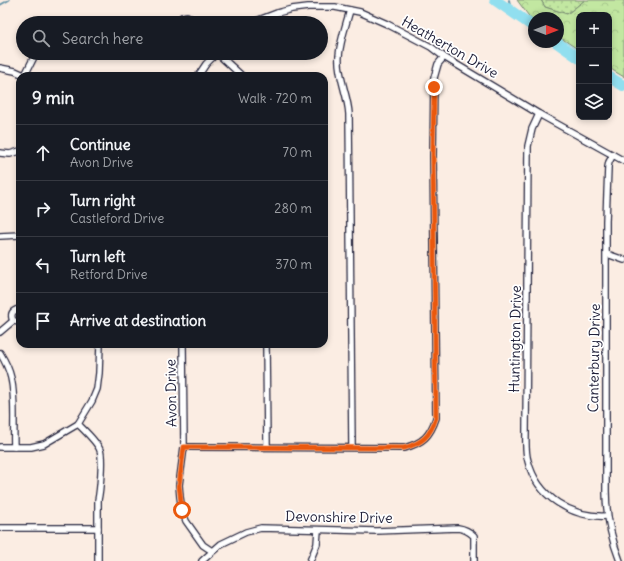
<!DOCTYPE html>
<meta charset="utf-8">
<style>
body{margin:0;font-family:Delius,sans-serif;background:#20242c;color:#f1f3f6}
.controls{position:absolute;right:12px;top:12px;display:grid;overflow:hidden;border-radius:8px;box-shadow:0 2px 6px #0003}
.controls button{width:36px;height:36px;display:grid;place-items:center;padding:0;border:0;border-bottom:1px solid #363941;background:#171b24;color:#f1f3f6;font:20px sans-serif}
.compass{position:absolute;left:528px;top:12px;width:36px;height:36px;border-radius:50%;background:#171b24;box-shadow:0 2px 6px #0003;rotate:90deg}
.stop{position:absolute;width:12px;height:12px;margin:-9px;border:3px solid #ea580c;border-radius:50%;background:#fff}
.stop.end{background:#ea580c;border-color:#fff;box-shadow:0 1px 4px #0008}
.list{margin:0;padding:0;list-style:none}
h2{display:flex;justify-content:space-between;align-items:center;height:52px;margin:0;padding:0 16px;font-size:17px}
h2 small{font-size:13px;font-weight:400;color:#9ea1a6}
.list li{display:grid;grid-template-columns:26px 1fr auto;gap:12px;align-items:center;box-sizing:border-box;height:56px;padding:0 16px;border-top:1px solid #363941}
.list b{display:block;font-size:15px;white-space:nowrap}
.list p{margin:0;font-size:13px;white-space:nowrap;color:#9ea1a6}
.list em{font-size:13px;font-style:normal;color:#9ea1a6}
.icon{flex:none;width:22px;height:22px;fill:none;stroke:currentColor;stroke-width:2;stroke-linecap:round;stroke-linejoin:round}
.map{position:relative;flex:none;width:624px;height:561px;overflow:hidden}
.search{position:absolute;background:#171b24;box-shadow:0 2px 6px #0003;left:16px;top:16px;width:312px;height:44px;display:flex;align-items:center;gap:10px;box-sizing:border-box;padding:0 14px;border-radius:22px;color:#9ea1a6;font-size:15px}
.panel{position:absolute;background:#171b24;box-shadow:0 2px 6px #0003;left:16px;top:72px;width:312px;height:276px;border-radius:12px}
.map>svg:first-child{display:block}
</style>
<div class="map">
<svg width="624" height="561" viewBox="0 0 624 561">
<defs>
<pattern id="grass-dots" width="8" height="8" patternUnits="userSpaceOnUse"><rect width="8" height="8" fill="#c2e7a1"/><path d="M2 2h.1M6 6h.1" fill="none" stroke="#a6c68c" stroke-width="1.8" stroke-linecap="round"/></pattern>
<pattern id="forest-crowns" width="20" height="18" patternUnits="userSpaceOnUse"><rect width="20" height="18" fill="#c2e7a1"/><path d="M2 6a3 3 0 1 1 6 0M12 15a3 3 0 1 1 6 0" fill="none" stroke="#a6c68c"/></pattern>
</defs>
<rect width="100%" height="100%" fill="#fbede3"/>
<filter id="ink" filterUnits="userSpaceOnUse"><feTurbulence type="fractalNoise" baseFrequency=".025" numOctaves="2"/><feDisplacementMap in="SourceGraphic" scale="8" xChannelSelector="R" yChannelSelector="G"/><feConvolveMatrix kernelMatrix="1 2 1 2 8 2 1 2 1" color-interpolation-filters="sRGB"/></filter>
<g filter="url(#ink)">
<path fill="url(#grass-dots)" stroke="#72846e" d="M 541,0 L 585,0 L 567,14 L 545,7 Z"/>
<path fill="url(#forest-crowns)" stroke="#72846e" d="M 517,0 L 541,0 L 545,7 L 567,14 L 585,0 L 624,0 L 624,77 L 609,68 L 609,15 L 579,15 L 579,50 L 558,36 L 558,18 L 534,18 L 534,21 L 531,19 Z"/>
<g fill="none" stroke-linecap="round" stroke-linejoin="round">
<g stroke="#6593a7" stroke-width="2">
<path d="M 509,0 L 511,11"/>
<path d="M 0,5 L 9,0"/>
</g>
<g stroke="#91dfef" stroke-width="11">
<path d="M 495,0 L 534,27"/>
<path d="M 556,42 L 579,58"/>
<path d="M 609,77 L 624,86"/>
</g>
<defs>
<g id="street">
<path d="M 350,10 C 346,25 340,41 339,56 C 337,74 348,95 349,114 L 352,447"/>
<path d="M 178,23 L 182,17 L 187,16 L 196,23"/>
<path d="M 251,23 L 277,13 L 292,9 L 308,7 L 335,7 L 360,12 L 387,24 L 431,47 L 444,57 L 539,114 L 624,161"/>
<path d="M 207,53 L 212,57"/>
<path d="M 217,53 L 242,76"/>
<path d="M 0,68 L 15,71 L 26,76"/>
<path d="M 25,75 L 36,53"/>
<path d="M 198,76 L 206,64 L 217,53"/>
<path d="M 539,114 L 532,129 L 528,146 L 526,431 C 526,441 525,452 528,461 C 537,497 572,518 607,516"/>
<path d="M 0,153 L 10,154 L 20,151"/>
<path d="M 613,155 L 609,162 L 608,167 L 606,221 L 606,491 C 606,516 611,538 620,561"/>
<path d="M 0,236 L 20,235"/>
<path d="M 607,254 L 624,260"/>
<path d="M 13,321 C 11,316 11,312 16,310 L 20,309"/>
<path d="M 13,321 L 20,322"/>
<path d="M 0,332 L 13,321"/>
<path d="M 183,344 L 184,447 L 179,485 L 180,497 L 182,510 L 186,521 L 203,545 L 212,551"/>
<path d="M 266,344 L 267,446"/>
<path d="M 0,353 C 5,361 9,369 11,378 C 16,399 13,425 14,447"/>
<path d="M 78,424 C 84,430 97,442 100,450 C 103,458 100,491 98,500 L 98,561"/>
<path d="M 0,447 L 31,447 L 44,444 L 78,424 L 92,401 L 97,389 L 99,373 L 100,344"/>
<path d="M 184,447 L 404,448 C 423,443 430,436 436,418 L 433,156 L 434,78 L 438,64 L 444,57"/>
<path d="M 0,528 L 98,528"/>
<path d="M 202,561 L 221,544 L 246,532 L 261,528 L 376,531 L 458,528 C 465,529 469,531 474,536 L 474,561"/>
<path d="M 310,561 L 317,544 L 318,530"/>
</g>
</defs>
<use href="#street" stroke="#22223b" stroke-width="8"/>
<use href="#street" stroke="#fff" stroke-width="5.5"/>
</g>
</g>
<g fill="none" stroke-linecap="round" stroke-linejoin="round" filter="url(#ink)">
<path stroke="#ea580c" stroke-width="5" d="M 182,510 L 179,485 L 184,447 L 404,448 C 423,443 430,436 436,418 L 433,156 L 434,87"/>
</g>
<g text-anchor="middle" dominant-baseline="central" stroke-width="3.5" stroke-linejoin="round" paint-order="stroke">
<g font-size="14" fill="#22223b" stroke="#fff">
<text transform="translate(450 47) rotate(30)">Heatherton Drive</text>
<text transform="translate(515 339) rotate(-89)">Huntington Drive</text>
<text transform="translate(594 358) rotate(-89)">Canterbury Drive</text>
<text transform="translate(171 393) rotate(-91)">Avon Drive</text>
<text transform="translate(339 517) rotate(1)">Devonshire Drive</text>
</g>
</g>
</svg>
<div class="controls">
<button>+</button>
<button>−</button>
<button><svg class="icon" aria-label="layers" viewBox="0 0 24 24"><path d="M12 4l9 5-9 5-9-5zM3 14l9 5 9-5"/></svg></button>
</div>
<svg class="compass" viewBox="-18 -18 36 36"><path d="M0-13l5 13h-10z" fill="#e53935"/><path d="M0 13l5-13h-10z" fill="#9ea1a6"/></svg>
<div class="stop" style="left:182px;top:510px"></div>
<div class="stop end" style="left:434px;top:87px"></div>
<div class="search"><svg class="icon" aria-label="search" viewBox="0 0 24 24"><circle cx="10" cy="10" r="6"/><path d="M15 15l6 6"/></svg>Search here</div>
<section class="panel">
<h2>9 min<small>Walk · 720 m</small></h2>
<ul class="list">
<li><svg class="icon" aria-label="ahead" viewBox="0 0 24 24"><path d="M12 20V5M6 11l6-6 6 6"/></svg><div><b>Continue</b><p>Avon Drive</p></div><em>70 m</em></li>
<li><svg class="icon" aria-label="right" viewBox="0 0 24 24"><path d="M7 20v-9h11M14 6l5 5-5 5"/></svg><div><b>Turn right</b><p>Castleford Drive</p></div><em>280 m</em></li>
<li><svg class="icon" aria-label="left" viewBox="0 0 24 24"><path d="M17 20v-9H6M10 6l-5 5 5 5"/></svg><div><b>Turn left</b><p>Retford Drive</p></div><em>370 m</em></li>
<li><svg class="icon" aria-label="arrive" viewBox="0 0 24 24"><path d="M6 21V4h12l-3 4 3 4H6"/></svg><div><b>Arrive at destination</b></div></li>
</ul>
</section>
</div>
